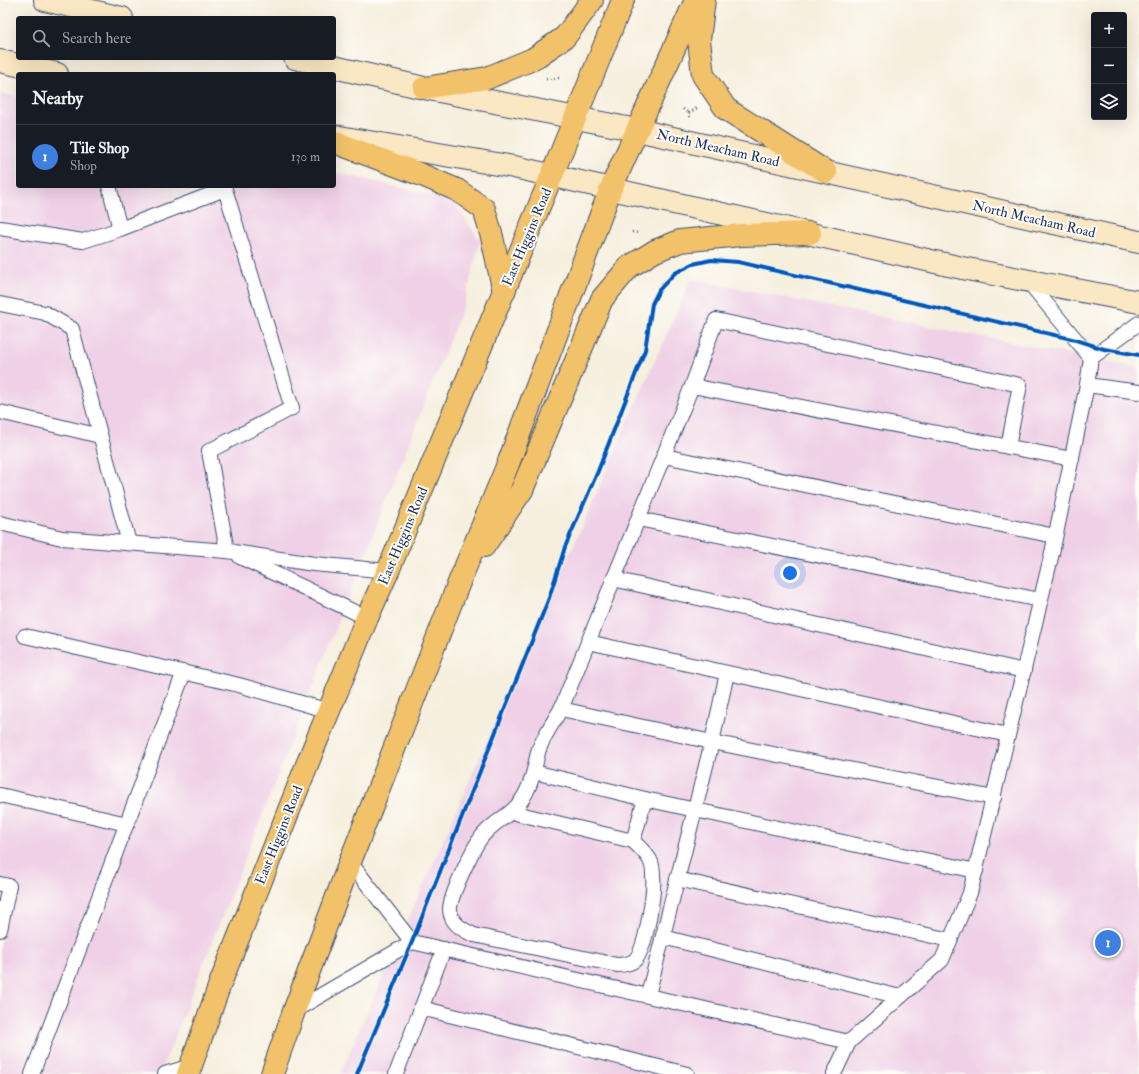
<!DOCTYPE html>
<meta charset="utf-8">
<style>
body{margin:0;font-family:"IM FELL Double Pica",serif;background:#20242c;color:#f1f3f6}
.controls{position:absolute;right:12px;top:12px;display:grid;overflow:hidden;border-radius:4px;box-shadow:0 4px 16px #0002}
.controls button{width:36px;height:36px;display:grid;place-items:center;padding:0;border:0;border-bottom:1px solid #363941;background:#171b24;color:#f1f3f6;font:20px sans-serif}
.you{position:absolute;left:790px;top:573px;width:14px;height:14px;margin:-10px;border:3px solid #fff;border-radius:50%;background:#1a73e8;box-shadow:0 0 0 6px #1a73e833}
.badge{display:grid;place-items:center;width:26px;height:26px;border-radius:50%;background:#ea580c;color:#fff;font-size:13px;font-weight:700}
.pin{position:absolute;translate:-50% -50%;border:2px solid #fff;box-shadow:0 1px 4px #0006}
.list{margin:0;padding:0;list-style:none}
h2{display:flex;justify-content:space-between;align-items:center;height:52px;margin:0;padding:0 16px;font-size:17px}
h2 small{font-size:13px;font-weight:400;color:#9ea1a6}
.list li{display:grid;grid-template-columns:26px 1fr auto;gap:12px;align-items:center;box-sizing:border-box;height:64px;padding:0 16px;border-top:1px solid #363941}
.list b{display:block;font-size:15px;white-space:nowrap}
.list p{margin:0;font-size:13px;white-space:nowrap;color:#9ea1a6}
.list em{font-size:13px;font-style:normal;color:#9ea1a6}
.icon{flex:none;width:22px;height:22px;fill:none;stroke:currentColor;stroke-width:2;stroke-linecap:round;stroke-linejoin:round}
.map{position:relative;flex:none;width:1139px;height:1074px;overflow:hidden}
.search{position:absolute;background:#171b24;box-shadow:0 4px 16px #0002;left:16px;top:16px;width:320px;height:44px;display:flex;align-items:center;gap:10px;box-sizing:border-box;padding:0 14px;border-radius:4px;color:#9ea1a6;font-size:15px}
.panel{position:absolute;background:#171b24;box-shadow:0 4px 16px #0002;left:16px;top:72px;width:320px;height:116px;border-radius:4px}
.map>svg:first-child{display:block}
</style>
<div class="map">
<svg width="1139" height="1074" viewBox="0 0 1139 1074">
<rect width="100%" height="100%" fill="#fdfcf7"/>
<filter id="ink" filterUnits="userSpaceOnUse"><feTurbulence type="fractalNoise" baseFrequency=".025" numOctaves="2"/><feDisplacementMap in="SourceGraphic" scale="8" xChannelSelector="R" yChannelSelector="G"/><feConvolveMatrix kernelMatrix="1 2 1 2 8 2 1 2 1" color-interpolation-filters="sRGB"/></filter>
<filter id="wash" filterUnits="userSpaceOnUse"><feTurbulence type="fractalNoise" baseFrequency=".012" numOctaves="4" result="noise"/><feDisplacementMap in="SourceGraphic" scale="16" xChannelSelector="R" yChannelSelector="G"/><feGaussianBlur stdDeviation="0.9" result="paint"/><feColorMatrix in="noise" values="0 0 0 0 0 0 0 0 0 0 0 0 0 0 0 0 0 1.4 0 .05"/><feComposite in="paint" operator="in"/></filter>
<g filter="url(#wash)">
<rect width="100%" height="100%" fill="#f6efde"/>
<g fill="#efd0e6">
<path d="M 0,93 L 18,97 L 18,186 L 334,186 L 334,172 L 453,200 L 480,241 L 465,301 L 160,1074 L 0,1074 Z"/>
<path d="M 691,279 L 1139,368 L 1139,1074 L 340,1074 Z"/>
</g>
</g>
<g filter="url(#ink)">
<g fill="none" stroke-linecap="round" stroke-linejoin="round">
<defs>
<g id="lane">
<path d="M 109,186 L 120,229"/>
<path d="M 0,228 L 83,241 L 120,229 L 225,189 L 292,408 L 209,451 L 227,551"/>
<path d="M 1027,280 L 1091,358"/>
<path d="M 0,304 L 45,313 L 72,329 L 129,543"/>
<path d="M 1087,385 L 1139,392"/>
<path d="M 692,386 L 716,320 L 1020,385 L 1008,447"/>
<path d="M 0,412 L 100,436"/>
<path d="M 664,456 L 1055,536"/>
<path d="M 638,519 L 1040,600"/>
<path d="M 0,523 L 62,538 L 227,551 L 314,564 L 388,571"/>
<path d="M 240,557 L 367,618"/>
<path d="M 613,579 L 1024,671"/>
<path d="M 25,636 L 239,685 L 329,711"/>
<path d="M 588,642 L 1008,735"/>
<path d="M 727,673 L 712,742 L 561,709 L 692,386 L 1072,459"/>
<path d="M 534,772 L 645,799"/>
<path d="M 0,795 L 127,824"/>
<path d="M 511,812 L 633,841 C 639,847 646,853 650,860 C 652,864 653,871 653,875 C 655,891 646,949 635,960 C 630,964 623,965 617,965 L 474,935 C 463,930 451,924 450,910 C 449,898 475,842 485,833 C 496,820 514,814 523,798 C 528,790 532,779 534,770 C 536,763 537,755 539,749 C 545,734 553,722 561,709"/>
<path d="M 633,841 L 645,799 L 976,871"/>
<path d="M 350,862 L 412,942 L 849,1042"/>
<path d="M 677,879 L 950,940"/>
<path d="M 0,884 L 9,886 L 0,930"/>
<path d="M 663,937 L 900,997"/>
<path d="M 648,995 L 712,742 L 994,798"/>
<path d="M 421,1008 L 687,1074"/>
<path d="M 294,1011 L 412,942"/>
<path d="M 32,1074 L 184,672"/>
<path d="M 165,1074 L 191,1066"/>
<path d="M 396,1074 L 444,949"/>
<path d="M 834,1074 L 849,1042 L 942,960 L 970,893 L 1052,553 L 1087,385 L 1091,358 L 1139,323"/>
</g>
<g id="secondary">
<path d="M 45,0 L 122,18"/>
<path d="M 295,58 L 424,88 L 637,130 L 1139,242"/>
<path d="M 0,61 L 57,74"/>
<path d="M 334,136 L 514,167 L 962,268 L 1139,302"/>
</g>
<g id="primary">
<path d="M 704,0 L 699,40 L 703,75 L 726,109 L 826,172"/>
<path d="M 424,88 L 487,78 L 533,59 L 565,37 L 592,0"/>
<path d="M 334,142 L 422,175 L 457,190 L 484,209 L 492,237 L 504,292"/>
<path d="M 484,546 L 522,490 L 602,299 L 629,267 L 655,251 L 680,241 L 741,235 L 810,233"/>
<path d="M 188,1074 L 220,984 L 312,752 L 367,618 L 388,571 L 552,175 L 623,0"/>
<path d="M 272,1074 L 294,1011 L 350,862 L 458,585 L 508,464 L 611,188 L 696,0"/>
</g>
</defs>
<use href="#lane" stroke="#3c4c71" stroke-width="16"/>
<use href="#secondary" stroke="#3c4c71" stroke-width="24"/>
<use href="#primary" stroke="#3c4c71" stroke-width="24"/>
<g stroke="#3c4c71" stroke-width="2.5" stroke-dasharray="1 3" stroke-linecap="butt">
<path d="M 546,79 L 559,78"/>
<path d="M 683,109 L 689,113"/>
<path d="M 690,117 L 689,113 L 697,108"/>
<path d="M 632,232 L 638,233"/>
</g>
<use href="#lane" stroke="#fff" stroke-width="14"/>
<use href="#secondary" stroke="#fae7c3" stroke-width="22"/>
<use href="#primary" stroke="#f2c26a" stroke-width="22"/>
<defs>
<path id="cycleway" d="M 357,1074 L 412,942 L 549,598 L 565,547 L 598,471 L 645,350 L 652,304 L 659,290 L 675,273 L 693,264 L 711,260 L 738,262 L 1076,340 L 1104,349 L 1139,355"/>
</defs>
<use href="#cycleway" stroke="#fdfcf7" stroke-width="6"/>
<use href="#cycleway" stroke="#0057b8" stroke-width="4"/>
</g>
</g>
<g text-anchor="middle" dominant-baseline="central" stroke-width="4" stroke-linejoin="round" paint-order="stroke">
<g font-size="14" fill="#1b2f5e" stroke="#fdfcf7">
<text transform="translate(718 148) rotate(13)">North Meacham Road</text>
<text transform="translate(1034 219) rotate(13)">North Meacham Road</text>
<text transform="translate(527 237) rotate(-67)">East Higgins Road</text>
<text transform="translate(403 536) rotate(-67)">East Higgins Road</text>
<text transform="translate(279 835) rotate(-68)">East Higgins Road</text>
</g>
</g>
</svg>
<div class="controls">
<button>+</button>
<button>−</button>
<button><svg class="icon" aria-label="layers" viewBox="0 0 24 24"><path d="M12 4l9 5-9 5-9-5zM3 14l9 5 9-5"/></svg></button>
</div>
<div class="you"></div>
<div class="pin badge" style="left:1108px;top:943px;background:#3f7fe0">1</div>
<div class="search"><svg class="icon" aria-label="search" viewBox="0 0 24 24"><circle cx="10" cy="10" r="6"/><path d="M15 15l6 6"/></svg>Search here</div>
<section class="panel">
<h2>Nearby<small></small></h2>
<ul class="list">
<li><span class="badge" style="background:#3f7fe0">1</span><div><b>Tile Shop</b><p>Shop</p></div><em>130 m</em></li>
</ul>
</section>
</div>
